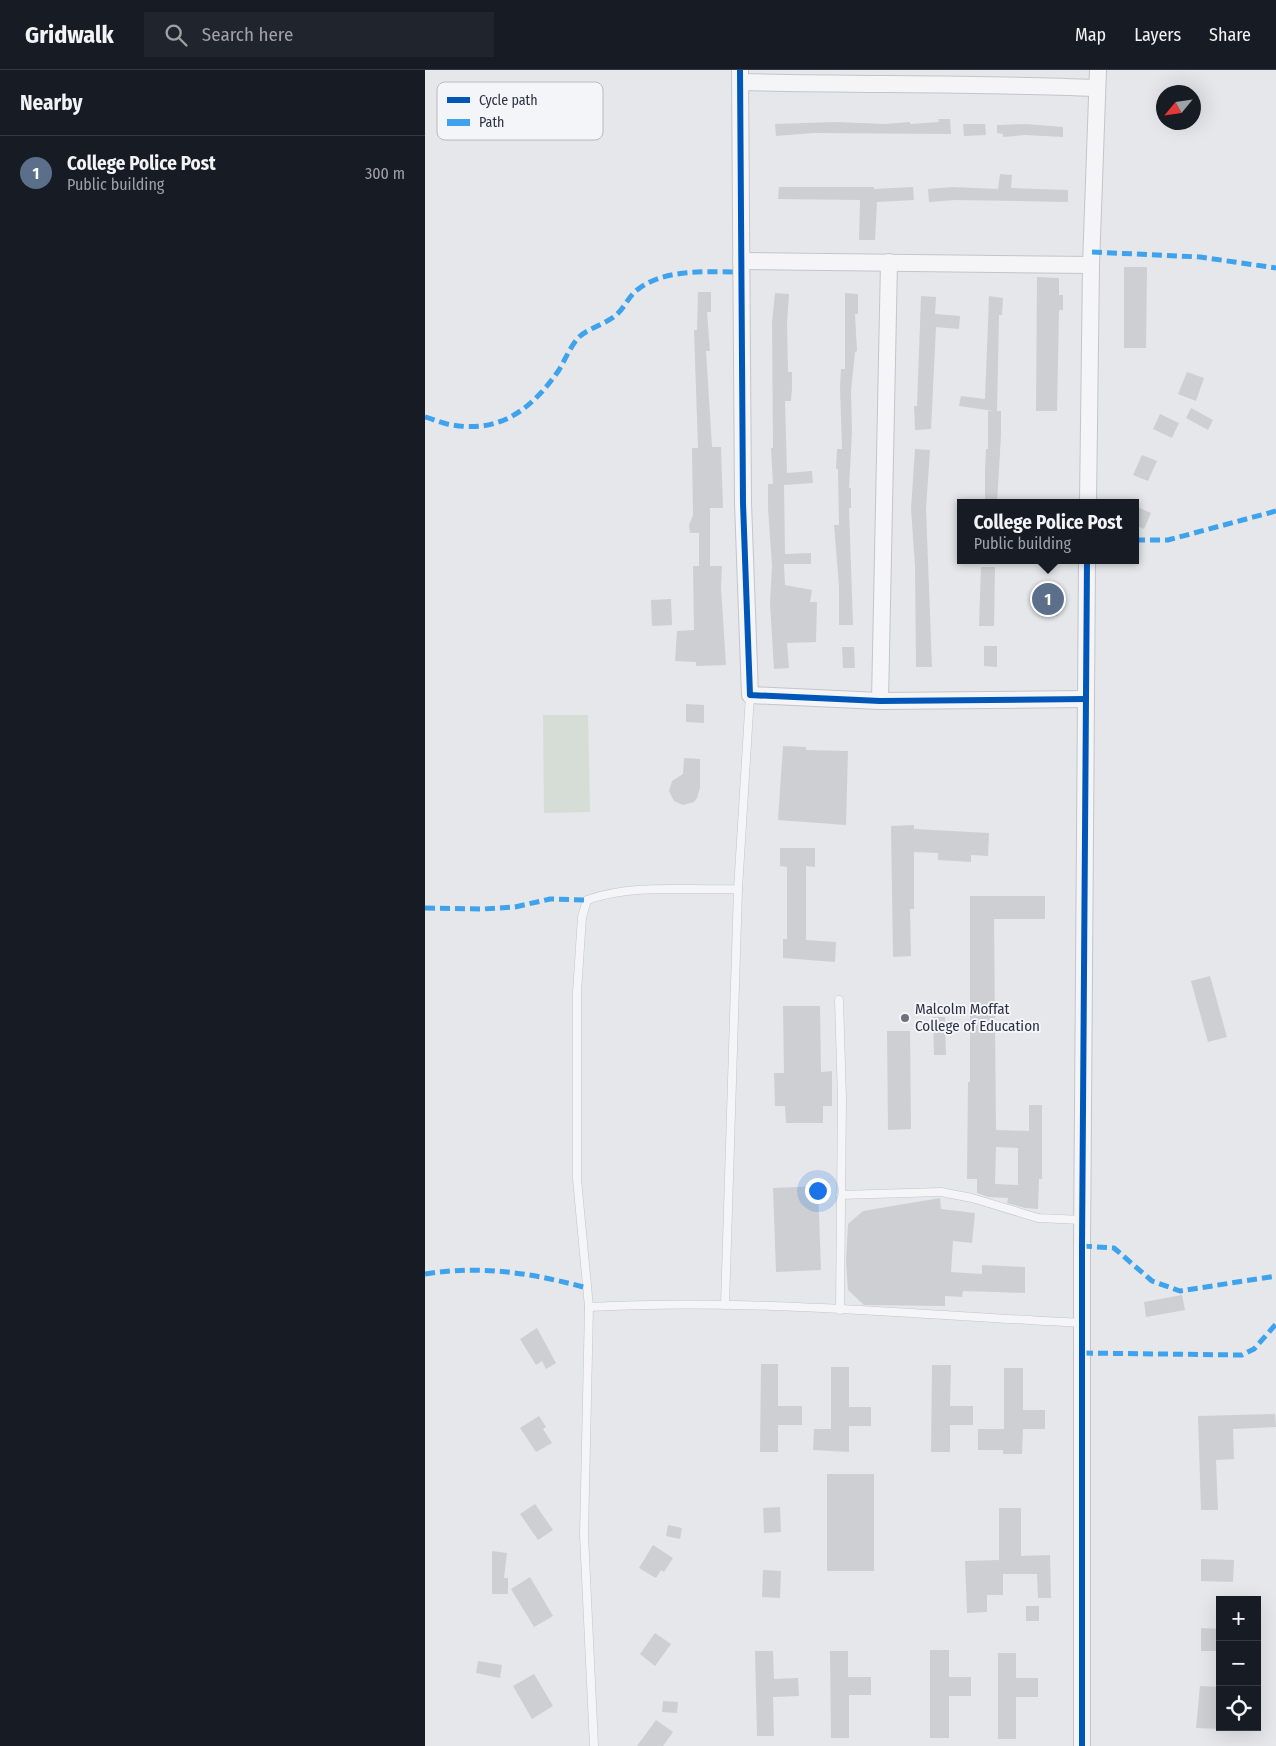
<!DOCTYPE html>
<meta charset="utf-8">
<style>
body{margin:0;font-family:"Fira Sans Condensed",sans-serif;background:#20242c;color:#f1f3f6}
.controls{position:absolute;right:15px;bottom:15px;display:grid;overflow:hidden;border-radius:0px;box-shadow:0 5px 20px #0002}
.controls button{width:45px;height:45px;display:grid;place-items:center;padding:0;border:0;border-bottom:1px solid #363941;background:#171b24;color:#f1f3f6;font:25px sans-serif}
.compass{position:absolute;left:731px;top:15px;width:45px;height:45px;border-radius:50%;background:#171b24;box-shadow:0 5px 20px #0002;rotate:241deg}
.you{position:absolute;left:392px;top:1120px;width:18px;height:18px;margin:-12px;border:4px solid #fff;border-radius:50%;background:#1a73e8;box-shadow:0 0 0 8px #1a73e833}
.badge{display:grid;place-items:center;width:32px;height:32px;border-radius:50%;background:#1a73e8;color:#fff;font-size:16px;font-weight:700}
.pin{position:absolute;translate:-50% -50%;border:2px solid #fff;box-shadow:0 1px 5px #0006}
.popup{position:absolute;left:532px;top:429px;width:182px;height:65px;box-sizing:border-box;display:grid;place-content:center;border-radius:0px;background:#171b24;filter:drop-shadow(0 1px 4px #0005);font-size:16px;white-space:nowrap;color:#9ea1a6}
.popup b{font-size:19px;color:#f1f3f6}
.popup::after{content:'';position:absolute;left:50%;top:100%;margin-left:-10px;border:10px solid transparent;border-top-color:#171b24}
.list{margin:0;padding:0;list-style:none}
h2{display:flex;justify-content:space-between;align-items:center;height:65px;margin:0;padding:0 20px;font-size:21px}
h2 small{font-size:16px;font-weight:400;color:#9ea1a6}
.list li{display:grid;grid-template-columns:32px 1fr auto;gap:15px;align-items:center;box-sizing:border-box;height:75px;padding:0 20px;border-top:1px solid #363941}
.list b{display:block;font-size:19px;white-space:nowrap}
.list p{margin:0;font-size:16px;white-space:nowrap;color:#9ea1a6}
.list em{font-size:16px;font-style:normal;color:#9ea1a6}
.icon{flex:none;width:28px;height:28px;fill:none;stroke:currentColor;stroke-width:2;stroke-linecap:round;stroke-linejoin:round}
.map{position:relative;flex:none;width:851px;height:1676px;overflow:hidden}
header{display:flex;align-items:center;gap:30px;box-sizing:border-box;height:70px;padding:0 25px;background:#171b24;border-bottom:1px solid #363941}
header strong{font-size:24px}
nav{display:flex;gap:28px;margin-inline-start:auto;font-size:18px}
.search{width:350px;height:45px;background:#20242c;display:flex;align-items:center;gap:12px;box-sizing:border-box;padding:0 18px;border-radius:0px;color:#9ea1a6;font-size:19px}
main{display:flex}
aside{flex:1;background:#171b24}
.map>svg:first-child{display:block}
</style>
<header>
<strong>Gridwalk</strong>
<div class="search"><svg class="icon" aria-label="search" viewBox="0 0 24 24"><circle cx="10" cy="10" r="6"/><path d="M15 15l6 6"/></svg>Search here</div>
<nav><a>Map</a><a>Layers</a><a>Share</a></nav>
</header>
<main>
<aside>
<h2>Nearby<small></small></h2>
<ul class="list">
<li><span class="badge" style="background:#5c6f8a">1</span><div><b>College Police Post</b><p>Public building</p></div><em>300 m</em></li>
</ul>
</aside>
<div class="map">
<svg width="851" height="1676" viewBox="0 0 851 1676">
<rect width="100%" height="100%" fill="#e5e7ea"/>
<path fill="#d5ddd6" d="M 118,645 L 163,645 L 165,742 L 119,743 Z"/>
<g fill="#cecfd2" fill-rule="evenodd">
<path d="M 513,49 L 525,49 L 526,64 L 388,63 L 351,66 L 350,54 L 411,52 L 460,54 L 485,52 L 485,54 L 514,52 Z"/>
<path d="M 538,54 L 560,54 L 561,65 L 539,66 Z"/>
<path d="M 601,54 L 638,57 L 638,67 L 600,65 L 578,67 L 578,64 L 572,63 L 572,55 Z"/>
<path d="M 575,104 L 587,105 L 586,118 L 643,120 L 643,132 L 530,130 L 504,132 L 503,119 L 527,117 L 573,119 Z"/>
<path d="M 354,117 L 449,117 L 449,119 L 488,117 L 489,130 L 452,132 L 450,170 L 434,170 L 435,130 L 353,129 Z"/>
<path d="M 699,197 L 722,197 L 721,278 L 699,278 Z"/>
<path d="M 612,207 L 634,208 L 634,225 L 638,225 L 638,240 L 634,240 L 632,341 L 611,341 Z"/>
<path d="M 273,222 L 286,222 L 286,242 L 282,242 L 285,281 L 281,281 L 287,377 L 296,377 L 298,438 L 285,438 L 285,496 L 297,496 L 296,517 L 301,595 L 271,596 L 271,592 L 250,591 L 252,561 L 269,560 L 268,496 L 274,496 L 274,463 L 265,463 L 264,455 L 268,445 L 267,378 L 273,378 L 269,260 L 272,260 Z"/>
<path d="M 350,223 L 364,224 L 362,253 L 363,302 L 367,302 L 367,319 L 366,331 L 360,331 L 362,403 L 387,401 L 388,413 L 359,415 L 360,484 L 386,483 L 386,494 L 359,494 L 360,515 L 387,520 L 385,532 L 392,532 L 391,572 L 362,573 L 364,598 L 349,599 L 345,533 L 347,496 L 343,438 L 343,414 L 348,414 L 346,378 L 348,378 L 347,252 Z"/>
<path d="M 420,223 L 433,224 L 433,244 L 430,244 L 432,281 L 430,282 L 426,321 L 427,362 L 424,418 L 426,418 L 426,438 L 424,438 L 428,555 L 414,555 L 414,516 L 409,455 L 414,455 L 413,399 L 411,399 L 412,379 L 417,379 L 415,317 L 416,299 L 420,299 Z"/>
<path d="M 496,226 L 511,227 L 510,244 L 535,246 L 534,259 L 511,257 L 506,359 L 490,360 L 489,336 L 492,336 Z"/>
<path d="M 564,226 L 578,228 L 577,245 L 574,245 L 572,341 L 576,341 L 576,365 L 572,433 L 560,433 L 560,400 L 561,379 L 563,379 L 563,341 L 569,341 L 534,336 L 536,326 L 560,329 Z"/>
<path d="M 762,302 L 779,308 L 771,331 L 753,324 Z"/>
<path d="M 766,338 L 788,350 L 783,360 L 761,348 Z"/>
<path d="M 735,344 L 754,353 L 747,368 L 728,359 Z"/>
<path d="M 490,379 L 505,380 L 501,439 L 507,597 L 491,597 L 490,496 L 486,439 Z"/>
<path d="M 717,385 L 732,391 L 723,411 L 708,405 Z"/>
<path d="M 710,436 L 726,443 L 719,459 L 710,455 Z"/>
<path d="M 556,497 L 570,497 L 569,556 L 554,556 Z"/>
<path d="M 631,527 L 633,546 L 617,547 L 615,528 Z"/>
<path d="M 246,529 L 247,555 L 227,556 L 226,530 Z"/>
<path d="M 559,576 L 572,576 L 572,597 L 559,596 Z"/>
<path d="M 417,577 L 429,577 L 430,598 L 418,598 Z"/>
<path d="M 261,634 L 279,635 L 279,653 L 261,652 Z"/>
<path d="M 358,676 L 381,677 L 381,680 L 423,681 L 421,755 L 353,750 Z"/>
<path d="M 259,688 L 275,689 L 275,718 L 272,728 L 269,732 L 258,735 L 249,731 L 244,721 L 247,711 L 258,704 Z"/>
<path d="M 489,755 L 489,759 L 564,763 L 563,786 L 546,785 L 546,792 L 513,790 L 513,783 L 489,782 L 489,839 L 485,839 L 486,886 L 468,887 L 466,756 Z"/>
<path d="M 355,778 L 390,778 L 390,797 L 381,796 L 381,870 L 411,872 L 410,892 L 358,888 L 358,869 L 362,869 L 362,797 L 355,796 Z"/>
<path d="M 545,826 L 620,826 L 620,849 L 569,849 L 571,1060 L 604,1061 L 604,1035 L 617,1035 L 617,1109 L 614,1109 L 613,1139 L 600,1138 L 582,1133 L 583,1128 L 563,1127 L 552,1123 L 552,1109 L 542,1109 L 543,1012 L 545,1012 ZM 571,1077 L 593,1078 L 593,1115 L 570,1114 Z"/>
<path d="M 785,906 L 802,967 L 783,972 L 766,911 Z"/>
<path d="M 358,936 L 395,936 L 396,1002 L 407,1001 L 407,1036 L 398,1036 L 398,1053 L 361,1053 L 360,1036 L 350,1036 L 349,1003 L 359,1003 Z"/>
<path d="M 508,947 L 520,947 L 521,985 L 509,985 Z"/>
<path d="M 462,961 L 485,961 L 486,1059 L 463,1060 Z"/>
<path d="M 393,1116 L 396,1200 L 351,1202 L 348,1118 Z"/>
<path d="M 515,1128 L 516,1139 L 550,1143 L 547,1173 L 528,1171 L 526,1202 L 557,1204 L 557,1195 L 600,1197 L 600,1223 L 538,1221 L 537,1227 L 520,1226 L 520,1236 L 439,1235 L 423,1220 L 421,1191 L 423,1154 L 438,1141 Z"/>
<path d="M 757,1225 L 760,1240 L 721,1247 L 719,1232 Z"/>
<path d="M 112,1258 L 131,1293 L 121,1299 L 117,1291 L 111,1295 L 95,1269 Z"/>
<path d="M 336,1294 L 353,1294 L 353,1336 L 377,1336 L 377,1355 L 353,1355 L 353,1382 L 335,1382 Z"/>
<path d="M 507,1295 L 526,1295 L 525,1336 L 548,1336 L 548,1355 L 525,1355 L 525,1382 L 506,1382 Z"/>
<path d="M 406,1297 L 424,1297 L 424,1337 L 446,1337 L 446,1356 L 424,1356 L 424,1382 L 388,1380 L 389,1359 L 406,1359 Z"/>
<path d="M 579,1298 L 598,1298 L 598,1340 L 620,1340 L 620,1359 L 598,1359 L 597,1384 L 578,1384 L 578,1380 L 553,1380 L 553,1359 L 579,1359 Z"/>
<path d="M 850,1344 L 851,1357 L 808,1359 L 809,1389 L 791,1390 L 793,1440 L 776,1440 L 773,1346 Z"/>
<path d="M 114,1346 L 121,1357 L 118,1359 L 127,1373 L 111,1382 L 95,1358 Z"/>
<rect x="402" y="1404" width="47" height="97"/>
<path d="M 110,1434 L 128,1460 L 113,1470 L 95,1444 Z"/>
<path d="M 355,1437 L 356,1462 L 339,1463 L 338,1438 Z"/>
<path d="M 574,1438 L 596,1438 L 596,1486 L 625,1485 L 626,1528 L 613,1528 L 612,1504 L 578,1504 L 578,1525 L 562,1525 L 562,1542 L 542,1543 L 540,1491 L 574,1490 Z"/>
<path d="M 243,1455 L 257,1458 L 255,1469 L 241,1466 Z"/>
<path d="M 228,1475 L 248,1488 L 239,1502 L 236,1500 L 231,1508 L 214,1498 Z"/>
<path d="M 67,1481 L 82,1483 L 79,1508 L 83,1508 L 83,1524 L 67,1524 Z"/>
<path d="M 776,1489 L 809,1490 L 808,1512 L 776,1511 Z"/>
<path d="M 338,1500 L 356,1501 L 355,1528 L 337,1527 Z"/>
<path d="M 105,1507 L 128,1546 L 109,1557 L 86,1519 Z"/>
<rect x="601" y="1536" width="13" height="15"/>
<path d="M 776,1558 L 795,1559 L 795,1581 L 776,1581 Z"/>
<path d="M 230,1563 L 246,1574 L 230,1596 L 215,1584 Z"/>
<path d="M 505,1580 L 524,1580 L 524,1607 L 546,1607 L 546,1626 L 524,1626 L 524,1668 L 505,1668 Z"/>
<path d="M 330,1581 L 348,1581 L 349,1609 L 373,1608 L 374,1626 L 348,1627 L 349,1666 L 332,1666 Z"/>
<path d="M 405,1581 L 423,1581 L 423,1607 L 446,1607 L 446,1625 L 424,1625 L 424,1668 L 406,1668 Z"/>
<path d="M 573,1583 L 591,1583 L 591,1608 L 613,1608 L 613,1627 L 591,1627 L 591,1669 L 573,1669 Z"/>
<path d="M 53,1591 L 77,1595 L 75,1608 L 51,1603 Z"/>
<path d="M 109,1604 L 128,1636 L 107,1649 L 88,1616 Z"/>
<path d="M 775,1616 L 795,1617 L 795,1659 L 771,1658 Z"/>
<path d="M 238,1631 L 253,1632 L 252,1643 L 237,1642 Z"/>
<path d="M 231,1650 L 248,1662 L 238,1676 L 212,1676 Z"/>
</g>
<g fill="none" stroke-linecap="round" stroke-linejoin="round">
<defs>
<g id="service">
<path d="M 414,930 L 417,1028 L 415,1240"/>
<path d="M 415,1125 L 516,1122 L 547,1128 L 613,1148 L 657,1150"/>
<path d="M 300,1235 L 313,819 L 325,625"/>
<path d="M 164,1237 C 328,1228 493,1245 657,1253"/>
<path d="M 169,1676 L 159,1465 L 164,1237 L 152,1109 L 152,922 L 157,847 L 162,830 C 209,813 264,821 313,819"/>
</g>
<g id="minor">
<path d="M 315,0 L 318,433 L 325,625 L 455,631 L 661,629"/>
<path d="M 316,12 C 435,15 554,13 672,18"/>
<path d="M 316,191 L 666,195"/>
<path d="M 663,433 L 666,195 L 673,0"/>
<path d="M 455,631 L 464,192"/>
<path d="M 657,1676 L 657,1176 L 662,490"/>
</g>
</defs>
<use href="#service" stroke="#c3c5c8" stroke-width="9"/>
<use href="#minor" stroke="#c3c5c8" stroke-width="18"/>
<use href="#service" stroke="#f5f5f7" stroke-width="8"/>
<use href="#minor" stroke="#f5f5f7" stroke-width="16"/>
<g stroke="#3ea3ec" stroke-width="5" stroke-dasharray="10 5" stroke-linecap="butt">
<path d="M 667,182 L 775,187 L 851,198"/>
<path d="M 0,347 C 7,349 14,352 22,354 C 74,365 106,340 134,300 C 140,290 146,275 154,267 C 164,258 180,254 190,246 C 199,239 203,227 212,220 C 240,198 283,202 316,202"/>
<path d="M 710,470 L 743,470 L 851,441"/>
<path d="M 0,838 L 58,839 L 90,837 L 125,829 L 162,830"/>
<path d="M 657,1176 L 689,1178 L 727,1211 L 755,1221 L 851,1206"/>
<path d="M 0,1204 C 57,1195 107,1203 162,1218"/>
<path d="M 658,1283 L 817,1285 L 829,1279 L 851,1254"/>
</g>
<defs>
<g id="cycleway">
<path d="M 315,0 L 318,433 L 325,625 L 455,631 L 661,629"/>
<path d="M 657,1676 L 657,1176 L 662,490"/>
</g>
</defs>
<use href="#cycleway" stroke="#f4f5f9" stroke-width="9"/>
<use href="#cycleway" stroke="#0057b8" stroke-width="6"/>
</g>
<circle fill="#6d717d" stroke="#f4f5f9" stroke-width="2" cx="480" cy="948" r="5"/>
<g text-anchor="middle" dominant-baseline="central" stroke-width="4" stroke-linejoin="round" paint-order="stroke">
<g font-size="15" fill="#2d3243" stroke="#f4f5f9" text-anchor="start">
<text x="490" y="939">Malcolm Moffat<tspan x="490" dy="17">College of Education</tspan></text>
</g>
</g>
<rect x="12" y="12" width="166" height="58" rx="8" fill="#f4f5f9" stroke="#b8bac2" stroke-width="1"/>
<rect x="22" y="27" width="23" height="6" fill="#0057b8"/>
<rect x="22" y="49" width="23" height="7" fill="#3ea3ec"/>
<g font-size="14" fill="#2d3243">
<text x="54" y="35">Cycle path</text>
<text x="54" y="57">Path</text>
</g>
</svg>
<div class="controls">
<button>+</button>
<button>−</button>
<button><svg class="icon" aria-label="locate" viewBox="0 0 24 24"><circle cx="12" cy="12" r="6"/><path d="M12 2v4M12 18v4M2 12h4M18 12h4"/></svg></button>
</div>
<svg class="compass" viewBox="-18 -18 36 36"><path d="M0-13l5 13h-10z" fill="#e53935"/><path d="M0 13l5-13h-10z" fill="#9ea1a6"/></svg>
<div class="you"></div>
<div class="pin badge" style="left:623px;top:529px;background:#5c6f8a">1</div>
<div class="popup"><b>College Police Post</b>Public building</div>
</div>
</main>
